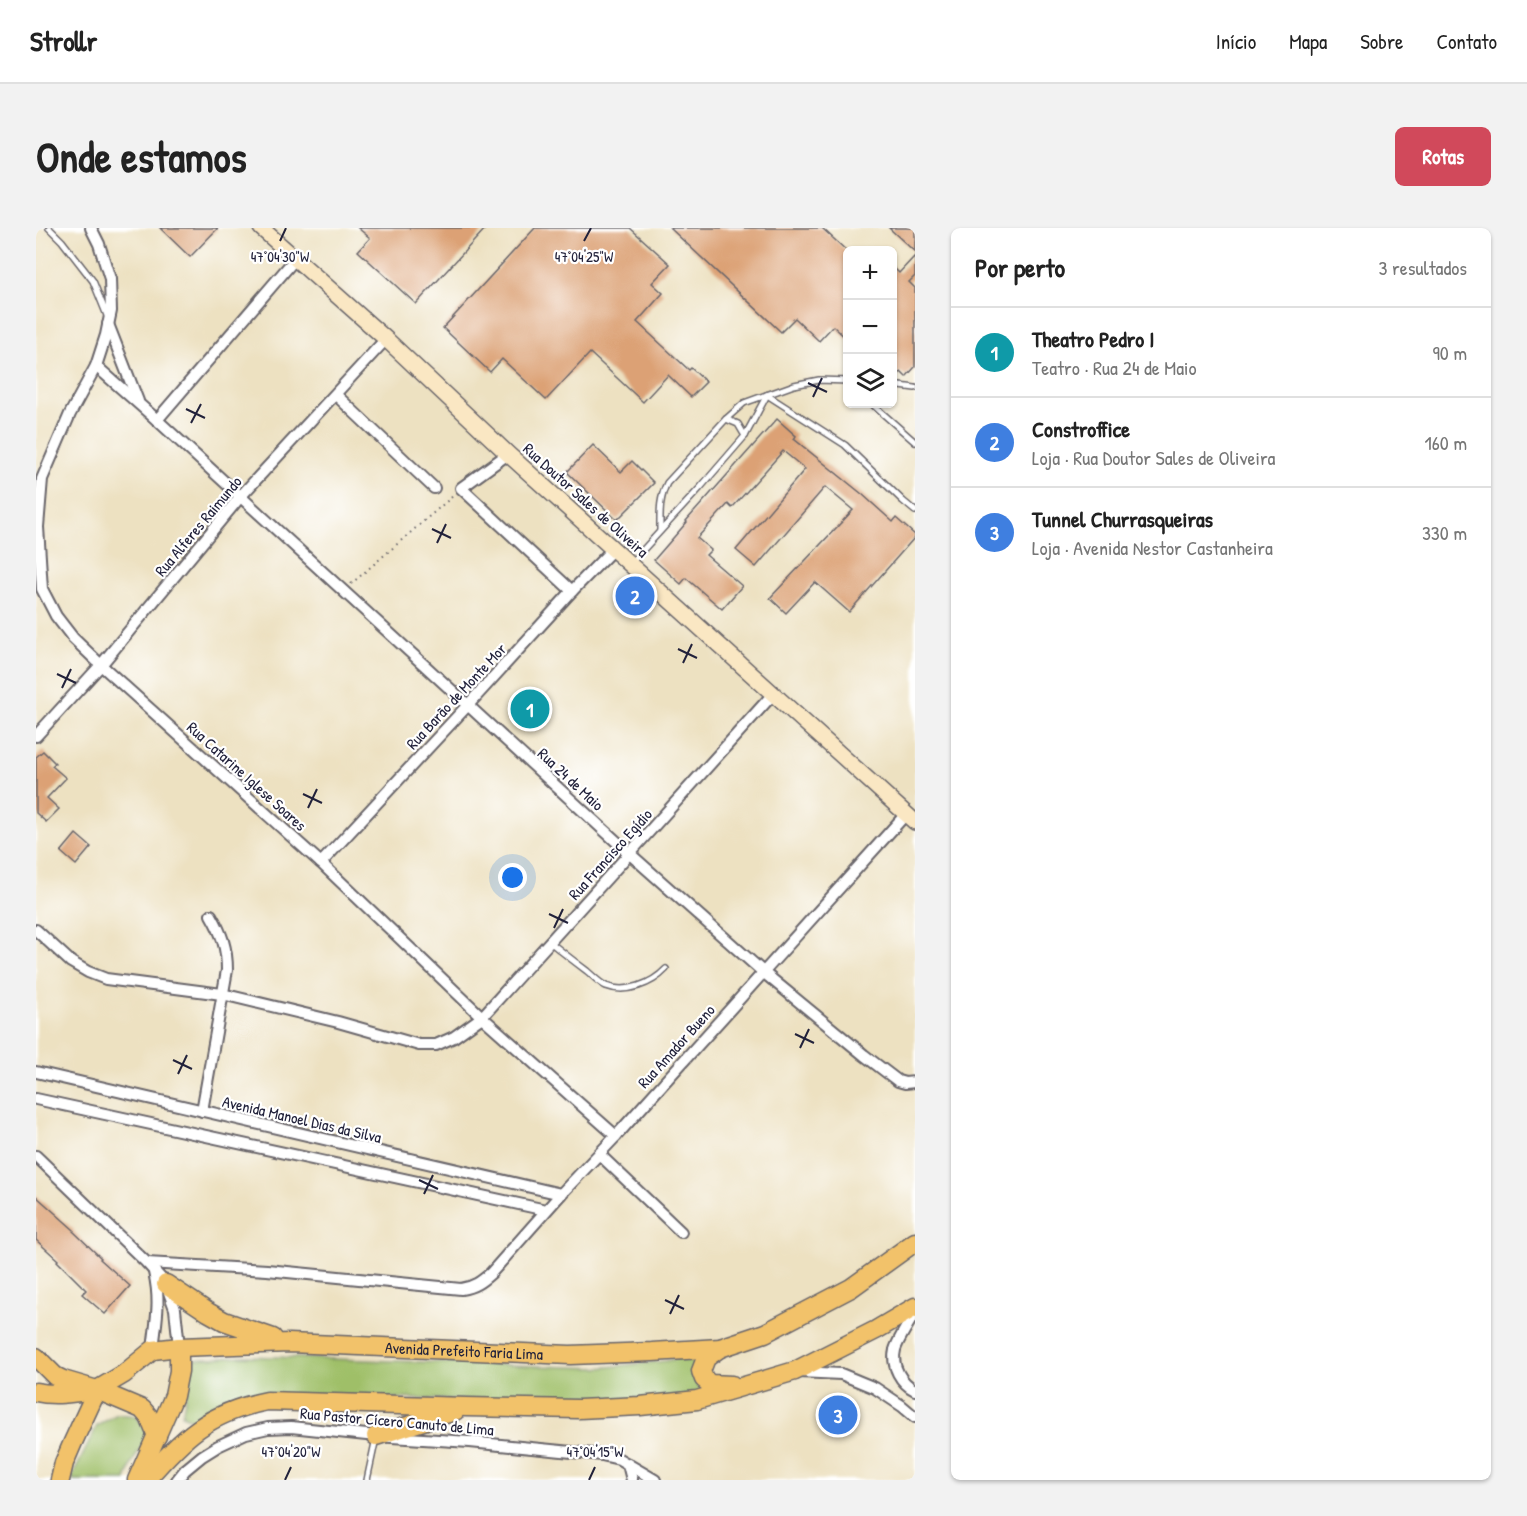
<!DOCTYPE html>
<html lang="pt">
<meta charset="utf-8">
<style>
body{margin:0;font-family:"Patrick Hand",sans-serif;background:#f2f2f2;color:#222}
.controls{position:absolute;right:18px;top:18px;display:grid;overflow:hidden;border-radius:9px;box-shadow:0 2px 4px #0004}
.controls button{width:54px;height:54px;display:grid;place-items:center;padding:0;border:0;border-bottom:2px solid #e0e0e0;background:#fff;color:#222;font:30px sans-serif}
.you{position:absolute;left:477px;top:650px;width:21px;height:21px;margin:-15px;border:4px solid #fff;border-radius:50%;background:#1a73e8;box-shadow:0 0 0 9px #1a73e833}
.badge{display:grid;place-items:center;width:39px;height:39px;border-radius:50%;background:#d1495b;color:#fff;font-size:20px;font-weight:700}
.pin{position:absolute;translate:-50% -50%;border:3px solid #fff;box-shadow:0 2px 6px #0006}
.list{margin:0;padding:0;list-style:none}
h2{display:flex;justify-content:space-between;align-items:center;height:78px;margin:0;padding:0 24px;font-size:26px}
h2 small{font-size:20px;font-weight:400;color:#767676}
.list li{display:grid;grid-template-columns:39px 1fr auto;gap:18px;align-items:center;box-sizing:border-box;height:90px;padding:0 24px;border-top:2px solid #e0e0e0}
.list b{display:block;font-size:22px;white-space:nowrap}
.list p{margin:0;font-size:20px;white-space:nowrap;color:#767676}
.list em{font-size:20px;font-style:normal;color:#767676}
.icon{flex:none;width:33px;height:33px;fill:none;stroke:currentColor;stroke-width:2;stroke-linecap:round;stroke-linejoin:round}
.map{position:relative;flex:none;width:879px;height:1252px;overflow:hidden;border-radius:9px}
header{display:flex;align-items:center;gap:36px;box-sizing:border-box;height:84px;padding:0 30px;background:#fff;border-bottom:2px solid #e0e0e0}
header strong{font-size:28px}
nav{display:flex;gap:33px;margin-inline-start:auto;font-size:21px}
.intro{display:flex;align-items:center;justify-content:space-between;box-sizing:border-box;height:144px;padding:0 36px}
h1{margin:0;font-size:42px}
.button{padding:15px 27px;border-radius:9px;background:#d1495b;color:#fff;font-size:21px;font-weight:700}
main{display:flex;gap:36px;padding:0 36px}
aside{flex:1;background:#fff;border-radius:9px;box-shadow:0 2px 4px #0004}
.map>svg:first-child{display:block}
</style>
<header>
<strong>Strollr</strong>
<nav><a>Início</a><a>Mapa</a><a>Sobre</a><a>Contato</a></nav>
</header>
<div class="intro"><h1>Onde estamos</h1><a class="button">Rotas</a></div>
<main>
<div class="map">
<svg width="879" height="1252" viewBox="0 0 879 1252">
<rect width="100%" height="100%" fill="#fff"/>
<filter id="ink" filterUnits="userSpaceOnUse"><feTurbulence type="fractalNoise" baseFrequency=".0167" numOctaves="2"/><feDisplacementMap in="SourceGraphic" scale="12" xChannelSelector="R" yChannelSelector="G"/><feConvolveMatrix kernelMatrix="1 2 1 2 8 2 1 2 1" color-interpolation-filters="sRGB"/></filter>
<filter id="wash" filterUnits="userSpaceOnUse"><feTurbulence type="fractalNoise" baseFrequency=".008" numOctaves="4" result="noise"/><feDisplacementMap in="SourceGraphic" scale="24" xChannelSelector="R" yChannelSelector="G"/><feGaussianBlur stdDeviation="1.35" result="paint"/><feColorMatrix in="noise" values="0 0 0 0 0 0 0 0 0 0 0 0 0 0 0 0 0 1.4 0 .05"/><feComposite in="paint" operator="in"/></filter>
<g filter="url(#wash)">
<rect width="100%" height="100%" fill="#ede1c1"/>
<g fill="#9fbf67" stroke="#607051" stroke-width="1.5">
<path d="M 665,1126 L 665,1167 L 598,1175 L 463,1173 L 206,1166 L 158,1192 L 146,1187 L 157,1131 L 207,1128 L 562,1140 L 629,1133 Z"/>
<path d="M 81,1186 L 100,1188 L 113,1205 L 96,1235 L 90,1252 L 36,1252 L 37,1247 L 61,1198 Z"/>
</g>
<g id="blocks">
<g fill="#dca174">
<path d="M 124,0 L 182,0 L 154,29 Z"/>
<path d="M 322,0 L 450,0 L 380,76 L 322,23 L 334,10 Z"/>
<path d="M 499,0 L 594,0 L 634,36 L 616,55 L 627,65 L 601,94 L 653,142 L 655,140 L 670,154 L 655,169 L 632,147 L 607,174 L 554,125 L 510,172 L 466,131 L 454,144 L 407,100 Z"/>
<path d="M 634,0 L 786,0 L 812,24 L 812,112 L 797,98 L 783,113 L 759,90 L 745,104 Z"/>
<path d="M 853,0 L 879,0 L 879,24 Z"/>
<path d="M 879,28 L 879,48 L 873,54 L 879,60 L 879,139 L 870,149 L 865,144 L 856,152 L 856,38 L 863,45 Z"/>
<path d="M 741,191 L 760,208 L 758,211 L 826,266 L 857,294 L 860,290 L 879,307 L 879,309 L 813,384 L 779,354 L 750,385 L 734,370 L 817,282 L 789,259 L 720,339 L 700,322 L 769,241 L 747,223 L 696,280 L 692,276 L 661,310 L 675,322 L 670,327 L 706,358 L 686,381 L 650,350 L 645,356 L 618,332 L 651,294 L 650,293 Z"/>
<path d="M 557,217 L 585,244 L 596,233 L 618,255 L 581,292 L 531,244 Z"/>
<path d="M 7,523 L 19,535 L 16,538 L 30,550 L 11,570 L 23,581 L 10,594 L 0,585 L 0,529 Z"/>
<path d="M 40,606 L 55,619 L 40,637 L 25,624 Z"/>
<path d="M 0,968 L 38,1002 L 37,1003 L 65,1030 L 64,1031 L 94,1058 L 69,1086 L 46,1066 L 50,1062 L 21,1033 L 22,1032 L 0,1012 Z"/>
</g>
</g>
</g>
<g filter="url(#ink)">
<use href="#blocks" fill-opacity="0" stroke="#69656a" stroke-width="1.5"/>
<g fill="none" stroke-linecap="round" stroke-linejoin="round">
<defs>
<g id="lane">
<path d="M 13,0 L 26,13 L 57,53 L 72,90"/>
<path d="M 856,157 L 879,160"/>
<path d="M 731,167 L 809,217 L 867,273 L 879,283"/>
<path d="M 836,176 L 879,214"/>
<path d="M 690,191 L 702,196 L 709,208"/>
<path d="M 624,302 C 624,285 623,271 631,255 L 690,191 L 708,175 L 758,157 L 783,152 L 812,153"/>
<path d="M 595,335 L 664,260 L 709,208 L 731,167"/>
<path d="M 514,714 C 526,724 539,734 551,743 C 557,748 563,755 570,758 C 590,766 616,756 630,741"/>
<path d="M 331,1252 L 340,1210"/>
</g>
<g id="street">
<path d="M 55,0 L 63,16 L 74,51 L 75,83 L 70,107 L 60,138 L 34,186 L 6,251 L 2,299 L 6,361 L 20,388 L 37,410 L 65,437 L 285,635 L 446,789 L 580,908"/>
<path d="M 72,96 L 102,173"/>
<path d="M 60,138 L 121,192 L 594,626 L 727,744 L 828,827 L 862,853 L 869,855 L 879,854"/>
<path d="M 300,167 L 398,260"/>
<path d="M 121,192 L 259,31"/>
<path d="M 472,226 L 425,260 L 536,363"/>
<path d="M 0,508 L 65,437 L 204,269 L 350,111"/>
<path d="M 285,635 L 432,477 L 536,363 L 578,320"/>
<path d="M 0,702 L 35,734 L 52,744 L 70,751 L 186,766 L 302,794 L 383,817 L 400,817 L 418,809 L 446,789 L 738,465"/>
<path d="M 0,844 L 525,966"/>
<path d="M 0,871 L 510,982"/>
<path d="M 166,883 L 191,742 C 191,720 186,706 175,687"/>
<path d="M 563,926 L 645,1004"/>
<path d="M 0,928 L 111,1035 L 130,1056 L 139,1081 L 143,1119"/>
<path d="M 111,1035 L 231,1042 L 425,1061 C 438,1059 445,1054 455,1045 L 525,966 L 580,908 L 870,586"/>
<path d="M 879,1084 C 874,1094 861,1113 859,1122 C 855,1138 865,1155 879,1162"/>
<path d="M 117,1122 C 120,1092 125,1075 118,1044"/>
<path d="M 763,1144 L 805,1146 L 839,1160 L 866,1178 L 879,1189"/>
<path d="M 592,1236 L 596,1252"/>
<path d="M 141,1252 L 149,1242 L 166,1228 L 182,1218 L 210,1205 L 232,1200 L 255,1199 L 340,1208 L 434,1214 L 566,1227 L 583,1231 L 619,1252"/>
</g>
<path id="secondary" d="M 225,0 L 350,111 L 472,226 L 879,594"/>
<g id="primary">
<path d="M 130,1056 L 172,1084 L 188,1093 L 237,1110"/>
<path d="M 684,1120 L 670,1130 L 665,1143 L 668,1151 L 674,1156 L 696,1157"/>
<path d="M 0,1129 L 19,1148 L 27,1152 L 61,1162 L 106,1181 L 113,1189 L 121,1208"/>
<path d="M 0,1164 C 18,1168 35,1165 53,1163"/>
<path d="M 340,1208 L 419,1183"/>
<path id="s1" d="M 24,1252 L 28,1235 L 37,1214 L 61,1162 L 88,1146 L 117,1122 L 143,1119 L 253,1115 L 534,1127 L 616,1124 L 684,1120 L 729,1105 L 815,1060 L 879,1014"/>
<path d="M 101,1252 L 138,1168 L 143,1143 L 143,1119"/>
<path d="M 110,1252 C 148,1208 172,1185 231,1173 L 430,1179 L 543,1181 L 604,1178 L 661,1172 L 759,1143 L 840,1102 L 879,1079"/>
</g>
</defs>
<use href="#lane" stroke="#69656a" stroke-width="8"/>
<use href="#street" stroke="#69656a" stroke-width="14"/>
<use href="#secondary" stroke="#69656a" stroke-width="18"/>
<use href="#primary" stroke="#69656a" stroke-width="21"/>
<path stroke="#69656a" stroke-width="2" stroke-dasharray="1.5 4.5" stroke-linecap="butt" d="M 315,356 L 418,267"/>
<use href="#lane" stroke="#fff" stroke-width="5"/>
<use href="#street" stroke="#fff" stroke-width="10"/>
<use href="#secondary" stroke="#fae7c3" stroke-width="15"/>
<use href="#primary" stroke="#f2c26a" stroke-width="18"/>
</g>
</g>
<path fill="none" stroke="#22223b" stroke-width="2" d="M 244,13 L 250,0M 548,13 L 555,0M 772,155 L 791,164M 777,169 L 786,150M 150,181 L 169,190M 155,195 L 165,176M 396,301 L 415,310M 401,315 L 410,296M 642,421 L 661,430M 647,435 L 656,416M 21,446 L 40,455M 26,460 L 35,441M 267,566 L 286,575M 272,580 L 281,561M 513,686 L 532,695M 518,700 L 527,681M 759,806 L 778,815M 764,820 L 773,801M 137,832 L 156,841M 142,846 L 151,827M 383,952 L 402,961M 388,966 L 397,947M 629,1072 L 648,1081M 634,1086 L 643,1067M 249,1252 L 255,1239M 553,1252 L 559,1239"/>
<g text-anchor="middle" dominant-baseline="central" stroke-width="4.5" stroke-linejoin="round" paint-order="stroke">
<g font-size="16" fill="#22223b" stroke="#fff">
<text transform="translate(550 272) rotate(42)">Rua Doutor Sales de Oliveira</text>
<text transform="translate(162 298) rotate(-50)">Rua Alferes Raimundo</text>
<text transform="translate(420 468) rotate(-47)">Rua Barão de Monte Mor</text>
<text transform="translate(211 548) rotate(42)">Rua Catarine Iglese Soares</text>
<text transform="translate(535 551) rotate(43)">Rua 24 de Maio</text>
<text transform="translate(574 626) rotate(-48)">Rua Francisco Egídio</text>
<text transform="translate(640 818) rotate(-48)">Rua Amador Bueno</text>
<text transform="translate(266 891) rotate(13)">Avenida Manoel Dias da Silva</text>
<text stroke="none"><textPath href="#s1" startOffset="478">Avenida Prefeito Faria Lima</textPath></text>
<text transform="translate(361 1193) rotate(5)">Rua Pastor Cícero Canuto de Lima</text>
</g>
</g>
<g font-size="15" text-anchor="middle" fill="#22223b" stroke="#fff" stroke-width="4.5" stroke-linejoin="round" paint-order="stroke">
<text x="244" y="34">47°04'30"W</text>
<text x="548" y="34">47°04'25"W</text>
<text x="255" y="1229">47°04'20"W</text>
<text x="559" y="1229">47°04'15"W</text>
</g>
</svg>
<div class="controls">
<button>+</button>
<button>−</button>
<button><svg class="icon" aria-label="layers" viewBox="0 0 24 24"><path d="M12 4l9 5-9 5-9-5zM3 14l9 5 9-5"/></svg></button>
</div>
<div class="you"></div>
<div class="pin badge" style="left:494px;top:481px;background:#0f9aa8">1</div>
<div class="pin badge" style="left:599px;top:368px;background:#3f7fe0">2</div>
<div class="pin badge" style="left:802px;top:1187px;background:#3f7fe0">3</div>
</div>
<aside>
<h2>Por perto<small>3 resultados</small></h2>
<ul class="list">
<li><span class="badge" style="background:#0f9aa8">1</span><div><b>Theatro Pedro I</b><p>Teatro · Rua 24 de Maio</p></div><em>90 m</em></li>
<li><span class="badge" style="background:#3f7fe0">2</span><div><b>Constroffice</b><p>Loja · Rua Doutor Sales de Oliveira</p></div><em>160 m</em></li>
<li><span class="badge" style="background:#3f7fe0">3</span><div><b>Tunnel Churrasqueiras</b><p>Loja · Avenida Nestor Castanheira</p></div><em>330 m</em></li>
</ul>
</aside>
</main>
